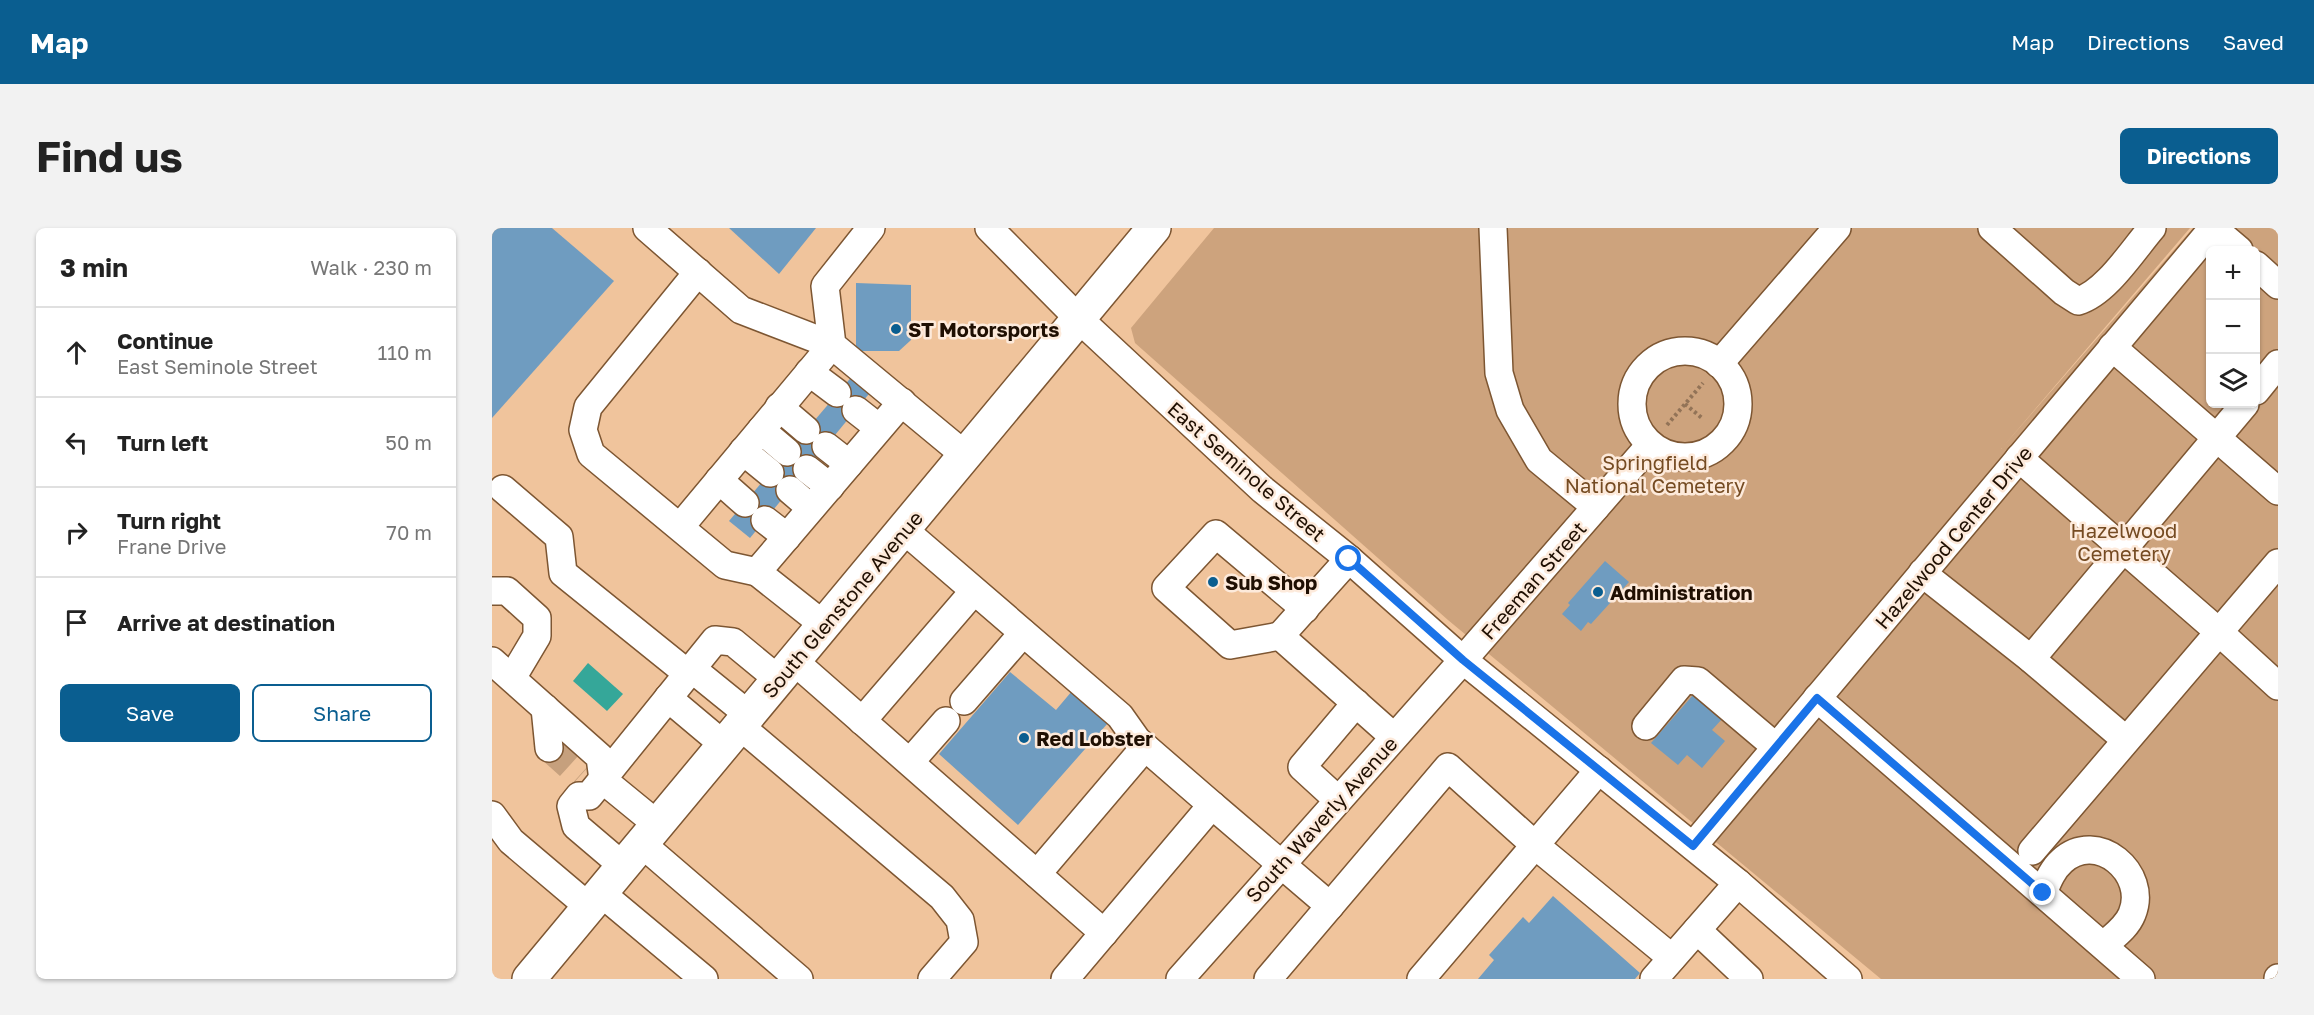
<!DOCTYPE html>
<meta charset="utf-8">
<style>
body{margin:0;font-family:"Golos Text",sans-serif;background:#f2f2f2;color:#222}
.controls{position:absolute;right:18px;top:18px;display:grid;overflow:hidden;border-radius:9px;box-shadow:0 2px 4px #0004}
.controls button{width:54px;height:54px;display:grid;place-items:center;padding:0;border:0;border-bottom:2px solid #e0e0e0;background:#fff;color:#222;font:30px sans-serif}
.stop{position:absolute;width:18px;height:18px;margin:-14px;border:4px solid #1a73e8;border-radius:50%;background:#fff}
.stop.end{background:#1a73e8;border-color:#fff;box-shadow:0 2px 6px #0008}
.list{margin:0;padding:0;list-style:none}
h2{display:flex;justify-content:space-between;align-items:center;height:78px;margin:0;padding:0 24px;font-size:26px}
h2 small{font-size:20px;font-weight:400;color:#767676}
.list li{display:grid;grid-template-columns:39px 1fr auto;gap:18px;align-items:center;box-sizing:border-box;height:90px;padding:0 24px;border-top:2px solid #e0e0e0}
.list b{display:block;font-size:22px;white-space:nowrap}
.list p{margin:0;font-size:20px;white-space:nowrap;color:#767676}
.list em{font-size:20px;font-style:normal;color:#767676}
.actions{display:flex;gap:12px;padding:18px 24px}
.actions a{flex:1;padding:14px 0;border:2px solid #0a5e90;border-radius:9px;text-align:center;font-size:21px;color:#0a5e90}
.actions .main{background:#0a5e90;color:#fff}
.icon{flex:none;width:33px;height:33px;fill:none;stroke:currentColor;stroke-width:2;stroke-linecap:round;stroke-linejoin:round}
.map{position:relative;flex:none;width:1786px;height:751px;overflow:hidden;border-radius:9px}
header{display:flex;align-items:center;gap:36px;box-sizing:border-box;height:84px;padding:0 30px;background:#0a5e90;color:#fff}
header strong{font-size:28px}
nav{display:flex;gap:33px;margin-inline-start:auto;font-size:21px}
.intro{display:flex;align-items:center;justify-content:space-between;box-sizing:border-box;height:144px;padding:0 36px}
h1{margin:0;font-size:42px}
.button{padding:15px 27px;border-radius:9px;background:#0a5e90;color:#fff;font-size:21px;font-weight:700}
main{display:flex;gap:36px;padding:0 36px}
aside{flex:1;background:#fff;border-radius:9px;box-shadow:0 2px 4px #0004}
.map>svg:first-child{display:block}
</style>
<header>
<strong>Map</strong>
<nav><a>Map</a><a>Directions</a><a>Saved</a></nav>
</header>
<div class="intro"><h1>Find us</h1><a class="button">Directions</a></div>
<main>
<aside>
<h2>3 min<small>Walk · 230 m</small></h2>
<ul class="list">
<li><svg class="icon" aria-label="ahead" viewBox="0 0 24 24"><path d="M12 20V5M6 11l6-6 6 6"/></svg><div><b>Continue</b><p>East Seminole Street</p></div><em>110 m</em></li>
<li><svg class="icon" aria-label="left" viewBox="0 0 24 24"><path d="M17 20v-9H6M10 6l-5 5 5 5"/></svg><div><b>Turn left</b></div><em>50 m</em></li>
<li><svg class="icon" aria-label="right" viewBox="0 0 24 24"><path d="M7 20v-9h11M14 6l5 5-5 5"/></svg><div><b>Turn right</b><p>Frane Drive</p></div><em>70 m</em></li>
<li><svg class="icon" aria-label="arrive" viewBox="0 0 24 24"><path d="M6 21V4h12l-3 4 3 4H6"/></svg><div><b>Arrive at destination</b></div></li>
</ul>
<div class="actions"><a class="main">Save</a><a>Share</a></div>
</aside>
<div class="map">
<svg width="1786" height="751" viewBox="0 0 1786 751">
<rect width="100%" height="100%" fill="#f0c49c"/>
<path fill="#cda37d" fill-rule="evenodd" d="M 722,0 L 1698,0 L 1509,221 L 1701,0 L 1786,0 L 1786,751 L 1389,751 L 956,392 L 643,115 L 639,100 ZM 1718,22 L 1764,22 L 1764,176 L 1718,176 Z"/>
<path fill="#35a799" d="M 96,435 L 131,466 L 115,483 L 81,453 Z"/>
<g fill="#6f9cc0">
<path d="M 0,0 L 60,0 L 122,53 L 0,190 Z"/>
<path d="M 237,0 L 324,0 L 287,46 Z"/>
<path d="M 364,55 L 419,57 L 419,112 L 407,123 L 364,123 Z"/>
<path d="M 362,146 L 381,161 L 258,310 L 237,293 Z"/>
<path d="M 1113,333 L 1137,354 L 1099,396 L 1096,394 L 1089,403 L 1070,386 L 1078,377 L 1076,375 Z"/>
<path d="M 518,444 L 564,482 L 580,463 L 616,495 L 526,597 L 447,526 Z"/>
<path d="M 1201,467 L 1230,491 L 1220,502 L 1233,513 L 1210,540 L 1195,527 L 1186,537 L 1159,515 Z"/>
<path d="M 1061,668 L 1148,745 L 1143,751 L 986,751 L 1002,732 L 997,727 L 1031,689 L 1037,695 Z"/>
</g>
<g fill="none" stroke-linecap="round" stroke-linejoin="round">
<path stroke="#c6a07d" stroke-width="27" stroke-dasharray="27 14" stroke-linecap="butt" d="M 57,520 L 88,548"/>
<defs>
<g id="minor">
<path d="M 155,0 L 249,82 L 340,117 L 188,299"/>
<path d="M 379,0 L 333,58 L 340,117 L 474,228"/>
<path d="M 497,0 L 587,91 L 771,262 L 857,331 L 971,432 L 1246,655 L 1356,751"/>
<path d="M 1001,0 L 1007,145 L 1018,182 L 1047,232 L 1104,279"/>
<path d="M 1500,0 L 1572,64 L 1586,73 C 1614,65 1641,22 1660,0"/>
<path d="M 1721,0 L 1747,22"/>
<path d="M 1764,37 L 1786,57"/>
<path d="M 206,44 L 96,179 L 91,202 L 99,226 L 233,337 L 265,344"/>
<path d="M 1620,119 L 1786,263"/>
<circle cx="1193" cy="176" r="53"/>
<path d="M 1227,136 L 1345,0"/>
<path d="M 317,144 L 345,165"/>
<path d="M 1764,163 L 1786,136"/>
<path d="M 287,179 L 314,202"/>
<path d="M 364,182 L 387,200"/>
<path d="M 269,202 L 295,224"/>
<path d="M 334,218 L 357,236"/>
<path d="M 251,223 L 278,245"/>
<path d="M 1527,230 L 1727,404 L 1786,458"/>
<path d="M 315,241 L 338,259"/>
<path d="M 227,252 L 253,275"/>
<path d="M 11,261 L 67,309 L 71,345 L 195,445"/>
<path d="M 298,262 L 319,280"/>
<path d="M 273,292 L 295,309"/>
<path d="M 412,302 L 628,488 L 645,512 L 720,577"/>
<path d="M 857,331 L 788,408 L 902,509"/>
<path d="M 1430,345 L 1539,431 L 1634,512"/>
<path d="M 0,363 L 15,363 L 45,390 L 45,408 L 20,450"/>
<path d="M 332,397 L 265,344 L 410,174"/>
<path d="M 788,408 L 738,417 L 674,360 L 724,306 L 813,381"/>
<path d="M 1539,431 L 1753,176"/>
<path d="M 0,433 L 108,529 L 111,552 L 166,597"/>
<path d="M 302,433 L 612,705"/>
<path d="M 199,440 L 257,487"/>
<path d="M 176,470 L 232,517"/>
<path d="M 1325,470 L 1649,751"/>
<path d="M 472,473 L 531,405"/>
<path d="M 53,480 L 57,520"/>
<path d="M 370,493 L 482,363"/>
<path d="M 248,498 L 450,669 L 468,692 L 472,714 L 440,751"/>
<path d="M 1154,498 L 1192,452 L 1206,453 L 1284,519"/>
<path d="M 418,534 L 454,493"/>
<path d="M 846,572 L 810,539 L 864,475"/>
<path d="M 0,587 L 19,613 L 97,679"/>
<path d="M 150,616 L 307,751"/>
<path d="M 1201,618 L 1721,0"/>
<path d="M 1540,623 L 1786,335"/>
<path d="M 131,638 L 84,598 L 79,578 L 87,568 L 97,568 L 223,412 L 241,414 L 287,452"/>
<path d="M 545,646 L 653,519"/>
<path d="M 109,665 L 212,751"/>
<path d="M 1551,665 C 1556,653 1560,642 1570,633 C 1605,601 1657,645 1640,686 C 1635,699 1622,708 1612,717"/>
<path d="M 1205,702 L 1257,751"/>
<path d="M 573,751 L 720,577 L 838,678"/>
<path d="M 688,751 L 971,432 L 1158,217"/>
<path d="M 776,751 L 956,539 L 1044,618 L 1180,730"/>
<path d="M 929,751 L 1107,542"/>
<path d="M 1162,751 L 1246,655"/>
<path d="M 1786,751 L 1786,750"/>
</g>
<path id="major" d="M 37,751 L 662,0"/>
</defs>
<use href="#minor" stroke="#7d5632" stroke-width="30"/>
<use href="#major" stroke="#7d5632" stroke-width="36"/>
<g stroke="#927357" stroke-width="4" stroke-dasharray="3 3" stroke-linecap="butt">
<path d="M 1193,176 L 1210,190"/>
<path d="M 1175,197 L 1211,155"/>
</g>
<use href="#minor" stroke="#fff" stroke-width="27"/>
<use href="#major" stroke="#fff" stroke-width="33"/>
</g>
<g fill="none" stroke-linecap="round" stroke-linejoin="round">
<path stroke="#1a73e8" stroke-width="8" d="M 857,331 L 971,432 L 1201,618 L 1325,470 L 1551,665"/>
</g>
<g fill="#0a5e90" stroke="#fdeadb" stroke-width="2">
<circle cx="404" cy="101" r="6"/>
<circle cx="721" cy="354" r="6"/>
<circle cx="1106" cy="364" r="6"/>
<circle cx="532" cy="510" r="6"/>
</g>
<g text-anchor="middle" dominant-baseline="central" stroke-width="5" stroke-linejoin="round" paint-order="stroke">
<g font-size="20" font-weight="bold" fill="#1f0f02" stroke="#fdeadb" text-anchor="start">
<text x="416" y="101">ST Motorsports</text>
<text x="733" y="354">Sub Shop</text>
<text x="1118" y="364">Administration</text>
<text x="544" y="510">Red Lobster</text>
</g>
<g font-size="20" fill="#754b22" stroke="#fdeadb">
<text x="1163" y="234">Springfield<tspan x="1163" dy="23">National Cemetery</tspan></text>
<text x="1632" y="302">Hazelwood<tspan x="1632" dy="23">Cemetery</tspan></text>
</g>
<g font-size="20" fill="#1f0f02" stroke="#fdeadb">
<text transform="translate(755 243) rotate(41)">East Seminole Street</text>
<text transform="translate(1461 309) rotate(-50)">Hazelwood Center Drive</text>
<text transform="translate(1041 352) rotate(-49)">Freeman Street</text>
<text transform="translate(350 376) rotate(-50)">South Glenstone Avenue</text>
<text transform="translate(829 591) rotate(-48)">South Waverly Avenue</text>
</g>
</g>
</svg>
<div class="controls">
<button>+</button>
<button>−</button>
<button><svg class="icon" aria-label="layers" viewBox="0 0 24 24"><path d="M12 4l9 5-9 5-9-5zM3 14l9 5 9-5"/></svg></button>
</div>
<div class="stop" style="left:857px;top:331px"></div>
<div class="stop end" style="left:1551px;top:665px"></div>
</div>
</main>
